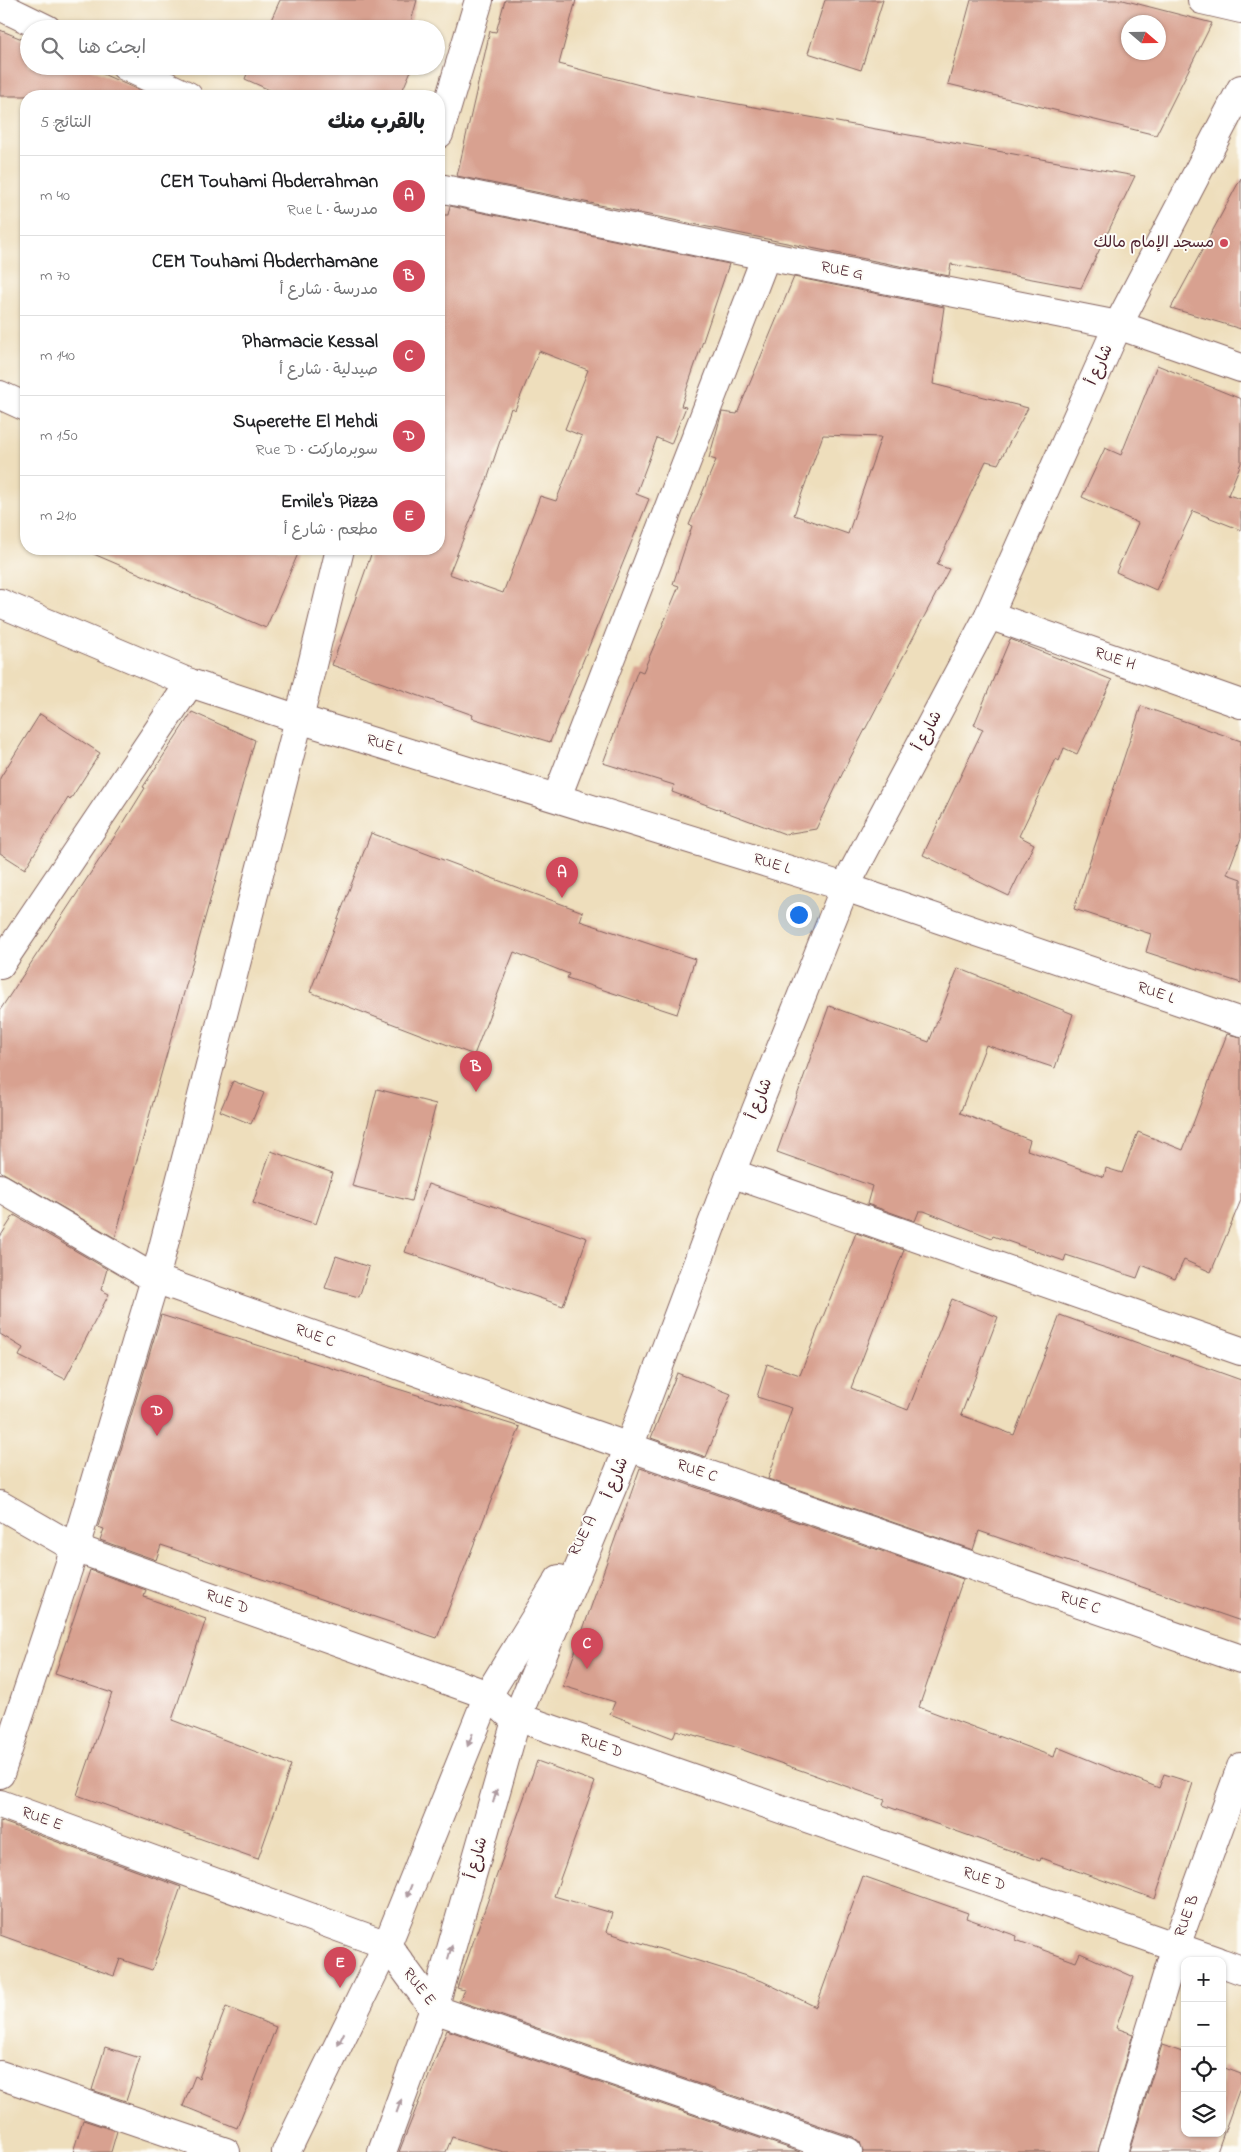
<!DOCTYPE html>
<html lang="ar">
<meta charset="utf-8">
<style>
body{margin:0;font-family:"Indie Flower","Playpen Sans Arabic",sans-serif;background:#f2f2f2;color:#202124;direction:rtl}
.controls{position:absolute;right:15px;bottom:15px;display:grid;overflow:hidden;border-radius:10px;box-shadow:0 1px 4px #0004}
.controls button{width:45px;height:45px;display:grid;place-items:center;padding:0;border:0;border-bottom:1px solid #e0e0e0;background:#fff;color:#202124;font:25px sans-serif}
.compass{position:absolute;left:1121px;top:15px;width:45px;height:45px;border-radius:50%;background:#fff;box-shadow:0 1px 4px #0004;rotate:110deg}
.you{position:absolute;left:798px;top:914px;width:18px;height:18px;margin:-12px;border:4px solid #fff;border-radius:50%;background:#1a73e8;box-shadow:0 0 0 8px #1a73e833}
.badge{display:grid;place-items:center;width:32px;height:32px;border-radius:50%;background:#d1495b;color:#fff;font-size:16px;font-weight:700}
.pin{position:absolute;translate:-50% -41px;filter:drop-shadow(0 1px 2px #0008)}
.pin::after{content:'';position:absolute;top:26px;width:18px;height:15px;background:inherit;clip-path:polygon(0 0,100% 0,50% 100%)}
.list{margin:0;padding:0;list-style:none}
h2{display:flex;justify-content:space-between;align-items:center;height:65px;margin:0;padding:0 20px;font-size:21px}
h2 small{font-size:16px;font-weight:400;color:#757577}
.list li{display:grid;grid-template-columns:32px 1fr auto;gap:15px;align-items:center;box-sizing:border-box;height:80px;padding:0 20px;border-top:1px solid #e0e0e0}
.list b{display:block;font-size:19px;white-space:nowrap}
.list p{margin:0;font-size:16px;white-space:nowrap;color:#757577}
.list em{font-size:16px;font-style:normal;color:#757577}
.icon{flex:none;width:28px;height:28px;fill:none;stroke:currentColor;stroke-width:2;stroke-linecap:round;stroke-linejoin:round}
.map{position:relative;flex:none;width:1241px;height:2152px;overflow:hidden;direction:ltr}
.search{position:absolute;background:#fff;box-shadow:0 1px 4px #0004;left:20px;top:20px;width:425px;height:55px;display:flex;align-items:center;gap:12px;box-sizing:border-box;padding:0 18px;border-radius:28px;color:#757577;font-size:19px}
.panel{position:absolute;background:#fff;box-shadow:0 1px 4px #0004;left:20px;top:90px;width:425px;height:465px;border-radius:20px;direction:rtl}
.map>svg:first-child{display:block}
</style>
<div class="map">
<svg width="1241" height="2152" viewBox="0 0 1241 2152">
<rect width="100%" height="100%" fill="#fdfcf7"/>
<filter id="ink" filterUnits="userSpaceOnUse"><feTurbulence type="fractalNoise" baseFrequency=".02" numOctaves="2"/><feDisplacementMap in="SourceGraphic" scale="10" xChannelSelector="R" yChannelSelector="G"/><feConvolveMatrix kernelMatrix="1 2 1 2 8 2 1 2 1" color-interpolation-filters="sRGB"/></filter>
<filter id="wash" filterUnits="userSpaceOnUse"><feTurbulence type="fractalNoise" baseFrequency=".0096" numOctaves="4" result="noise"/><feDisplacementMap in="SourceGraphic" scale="20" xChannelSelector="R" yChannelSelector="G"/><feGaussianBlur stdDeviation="1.12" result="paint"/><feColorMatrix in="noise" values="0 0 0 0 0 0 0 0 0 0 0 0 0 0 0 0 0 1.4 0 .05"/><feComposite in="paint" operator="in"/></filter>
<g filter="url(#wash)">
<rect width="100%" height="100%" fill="#eedebc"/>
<g id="blocks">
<g fill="#d8a190" fill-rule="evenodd">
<path d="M 280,0 L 417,0 L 409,29 L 267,29 Z"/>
<path d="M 505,0 L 576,0 L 559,64 L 655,89 L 1135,176 L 1081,288 L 951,264 L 949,276 L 457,176 L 490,31 L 496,32 Z"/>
<path d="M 825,0 L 883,0 L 861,70 L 808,53 Z"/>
<path d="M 971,0 L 1123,0 L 1212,23 L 1156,135 L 948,84 ZM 1128,22 L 1158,22 L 1158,52 L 1128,52 Z"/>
<path d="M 0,30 L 29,42 L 29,66 L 85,66 L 152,96 L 0,96 Z"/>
<path d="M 250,66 L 413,66 L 400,96 L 283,96 L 245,79 Z"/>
<path d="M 1241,178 L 1241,329 L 1171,308 Z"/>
<path d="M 450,206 L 729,264 L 681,406 L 686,407 L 671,444 L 657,438 L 636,494 L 649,499 L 550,742 L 472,718 L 473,715 L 332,665 L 373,549 L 439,549 L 439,232 L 443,215 L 448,215 ZM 539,351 L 588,370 L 565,429 L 582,436 L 556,501 L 540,496 L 503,593 L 449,574 L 488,477 L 511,408 L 515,410 Z"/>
<path d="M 794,277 L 944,307 L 933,384 L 1028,408 L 998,464 L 986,461 L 937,565 L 949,569 L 846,766 L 816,829 L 785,834 L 672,792 L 674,785 L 603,763 L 638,670 L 643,672 L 679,586 L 673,584 L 692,526 L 689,525 L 716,460 L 709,458 L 722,412 L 737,414 ZM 823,435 L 881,437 L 848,534 L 794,515 Z"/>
<path d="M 1157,365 L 1241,399 L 1241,463 L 1228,495 L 1241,499 L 1241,530 L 1193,511 L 1156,590 L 1116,572 L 1138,523 L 1082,497 L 1105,448 L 1121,455 Z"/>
<path d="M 82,549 L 300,549 L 266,628 Z"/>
<path d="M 1010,639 L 1112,680 L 1077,754 L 1064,748 L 1059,761 L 1056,759 L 1019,836 L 1034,844 L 1009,896 L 923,855 L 983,729 L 974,725 Z"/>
<path d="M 1141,706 L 1241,741 L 1241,838 L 1227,874 L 1241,879 L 1241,983 L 1146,952 L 1151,934 L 1074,909 Z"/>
<path d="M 192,712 L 255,740 L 115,1238 L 0,1171 L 0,1010 L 119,830 L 145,788 L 143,787 Z"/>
<path d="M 40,714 L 100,753 L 70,800 L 68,798 L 25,869 L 0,853 L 0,778 Z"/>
<path d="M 371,833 L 583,912 L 580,921 L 695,959 L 677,1014 L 567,978 L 569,974 L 514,952 L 474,1055 L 310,992 Z"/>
<path d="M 958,968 L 1073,1014 L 1055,1068 L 986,1045 L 960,1113 L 1030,1140 L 1027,1150 L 1104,1177 L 1106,1168 L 1122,1173 L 1138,1132 L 1183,1150 L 1227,1034 L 1241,1037 L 1241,1200 L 1211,1272 L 1184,1260 L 1175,1279 L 1142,1265 L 1137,1278 L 1066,1255 L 1064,1261 L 993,1236 L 992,1238 L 924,1211 L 919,1211 L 915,1221 L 867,1204 L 872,1186 L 777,1152 L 829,1006 L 929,1042 Z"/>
<path d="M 233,1081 L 264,1093 L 251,1124 L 220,1111 Z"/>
<path d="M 377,1089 L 436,1104 L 411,1201 L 352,1186 Z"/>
<path d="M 271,1151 L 333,1173 L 316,1224 L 253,1203 Z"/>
<path d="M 428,1184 L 587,1238 L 563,1306 L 405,1252 Z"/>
<path d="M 14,1215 L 107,1269 L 101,1290 L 109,1294 L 65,1379 L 19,1356 L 23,1348 L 0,1334 L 0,1237 Z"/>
<path d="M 856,1233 L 904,1250 L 851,1388 L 908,1410 L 952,1299 L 998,1317 L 961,1415 L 1014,1435 L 1060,1315 L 1241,1380 L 1241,1621 L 979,1531 L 973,1550 L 768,1479 L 792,1408 L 757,1397 L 767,1364 L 800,1375 Z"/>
<path d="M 336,1256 L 369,1267 L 359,1297 L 325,1288 Z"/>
<path d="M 161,1315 L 520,1427 L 437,1638 L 161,1545 L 156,1560 L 100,1540 L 104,1529 L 98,1527 Z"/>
<path d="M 677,1373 L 731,1394 L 706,1457 L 651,1438 Z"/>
<path d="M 640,1468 L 963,1579 L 919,1707 L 1054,1757 L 1057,1747 L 1159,1788 L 1164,1774 L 1193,1783 L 1155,1899 L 1041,1858 L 1040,1861 L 883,1805 L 885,1800 L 732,1746 L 676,1730 L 673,1738 L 610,1714 L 615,1702 L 563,1686 Z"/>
<path d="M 90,1570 L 146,1590 L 144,1597 L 206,1619 L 172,1720 L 291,1765 L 258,1859 L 77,1795 L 112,1693 L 55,1674 Z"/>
<path d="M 537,1761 L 595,1782 L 554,1896 L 612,1913 L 606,1932 L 762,1981 L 816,2007 L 863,1876 L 968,1913 L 966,1918 L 1017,1936 L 1016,1940 L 1076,1962 L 1080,1953 L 1134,1977 L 1116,2028 L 1133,2034 L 1098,2152 L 863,2152 L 860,2142 L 853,2137 L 459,2001 L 464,1990 L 457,1988 Z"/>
<path d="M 0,1821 L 181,1887 L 152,1970 L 120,1959 L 114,1976 L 0,1935 Z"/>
<path d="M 226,2007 L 276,2027 L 237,2128 L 183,2106 L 195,2076 L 199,2078 Z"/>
<path d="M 447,2030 L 800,2152 L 504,2152 L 452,2137 L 446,2152 L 399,2152 Z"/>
<path d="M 1162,2045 L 1185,2053 L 1185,2133 L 1222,2133 L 1222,2067 L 1241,2074 L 1241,2085 L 1217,2152 L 1129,2152 Z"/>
<path d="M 105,2047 L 140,2058 L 126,2101 L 92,2090 Z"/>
<path d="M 83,2120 L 117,2131 L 111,2152 L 73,2152 Z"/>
</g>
</g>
</g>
<g filter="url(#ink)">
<use href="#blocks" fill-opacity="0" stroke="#83625e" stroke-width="1"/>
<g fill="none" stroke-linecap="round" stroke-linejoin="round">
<defs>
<g id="minor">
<path d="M 0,6 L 47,29"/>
<path d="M 125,66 L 188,96"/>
<path d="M 439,134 L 479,0"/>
<path d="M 439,188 L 766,256 L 1118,325 L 1241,368"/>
<path d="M 0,395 L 26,407"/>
<path d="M 0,603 L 190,683 L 299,719 L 845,887 L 1241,1022"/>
<path d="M 989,615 L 1241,704"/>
<path d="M 557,797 L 766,256"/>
<path d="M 0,965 L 190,683"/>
<path d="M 731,1173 L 1241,1351"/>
<path d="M 0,1188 L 155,1279 L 629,1447 L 1241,1659"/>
<path d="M 0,1505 L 75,1548 L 488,1695 L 514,1719 L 517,1717 L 1217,1961"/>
<path d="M 0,1774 L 75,1548 L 155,1279 L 299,719 L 340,549"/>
<path d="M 0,1804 L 387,1945 L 434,2009 L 848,2152"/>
<path d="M 1222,1963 L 1241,1970"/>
<path d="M 0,2075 L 226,2152"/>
<path d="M 286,2152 L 387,1945 L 488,1695 L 559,1579"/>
<path d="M 382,2152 L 434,2009 L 517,1717 L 629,1447 L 731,1173 L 845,887 L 989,615 L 1118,325 L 1241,89"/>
<path d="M 1113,2152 L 1176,1946 L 1241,1767"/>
</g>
<path id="major" d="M 1202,0 L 1241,9"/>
</defs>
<use href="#minor" stroke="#83625e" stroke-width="30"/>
<use href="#major" stroke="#83625e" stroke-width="30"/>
<use href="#minor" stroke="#fff" stroke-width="28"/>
<use href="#major" stroke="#fff" stroke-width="28"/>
</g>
<defs><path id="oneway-solid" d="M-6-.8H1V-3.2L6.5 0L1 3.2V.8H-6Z" transform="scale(1.25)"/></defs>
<g fill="#ae9aa0">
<use href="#oneway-solid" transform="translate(470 1740) rotate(112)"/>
<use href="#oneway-solid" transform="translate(495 1796) rotate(-74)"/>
<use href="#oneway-solid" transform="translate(409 1891) rotate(112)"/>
<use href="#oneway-solid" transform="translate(450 1952) rotate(-74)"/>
<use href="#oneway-solid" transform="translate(341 2039) rotate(116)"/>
<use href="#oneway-solid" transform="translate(399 2106) rotate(-70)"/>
</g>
</g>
<circle fill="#d1495b" stroke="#fdfcf7" stroke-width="2" cx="1224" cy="243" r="5"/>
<g text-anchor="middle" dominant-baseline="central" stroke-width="4" stroke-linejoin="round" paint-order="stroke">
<g font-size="16" fill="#4a1f2b" stroke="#fdfcf7" text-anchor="end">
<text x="1214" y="243">مسجد الإمام مالك</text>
</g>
<g font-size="16" fill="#4a1f2b" stroke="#fdfcf7">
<text transform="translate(842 271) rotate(11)">RUE G</text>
<text transform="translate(1100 365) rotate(-66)">شارع أ</text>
<text transform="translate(1115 659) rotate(19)">RUE H</text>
<text transform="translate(928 731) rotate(-62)">شارع أ</text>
<text transform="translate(385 745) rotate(17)">RUE L</text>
<text transform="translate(772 864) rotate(17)">RUE L</text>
<text transform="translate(1156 993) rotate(19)">RUE L</text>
<text transform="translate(760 1099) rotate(-68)">شارع أ</text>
<text transform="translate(315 1336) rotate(20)">RUE C</text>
<text transform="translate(697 1471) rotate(19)">RUE C</text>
<text transform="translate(616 1478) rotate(-68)">شارع أ</text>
<text transform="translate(583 1536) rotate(-62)">RUE A</text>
<text transform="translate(227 1602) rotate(20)">RUE D</text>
<text transform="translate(1080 1603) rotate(19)">RUE C</text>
<text transform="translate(601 1746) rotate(19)">RUE D</text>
<text transform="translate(42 1819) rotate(20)">RUE E</text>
<text transform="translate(477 1858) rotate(-74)">شارع أ</text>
<text transform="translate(984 1879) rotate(19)">RUE D</text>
<text transform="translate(1187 1916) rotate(-70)">RUE B</text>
<text transform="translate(419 1987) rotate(52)">RUE E</text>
</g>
</g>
</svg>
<div class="controls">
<button>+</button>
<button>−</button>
<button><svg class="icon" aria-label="locate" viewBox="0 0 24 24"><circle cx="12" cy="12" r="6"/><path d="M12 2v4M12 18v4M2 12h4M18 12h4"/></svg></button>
<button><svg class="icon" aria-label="layers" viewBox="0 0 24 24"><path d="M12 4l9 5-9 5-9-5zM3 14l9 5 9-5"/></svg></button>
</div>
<svg class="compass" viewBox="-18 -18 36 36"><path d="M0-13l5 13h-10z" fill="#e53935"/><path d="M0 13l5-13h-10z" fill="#757577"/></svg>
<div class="you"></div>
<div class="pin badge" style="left:562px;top:898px">A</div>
<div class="pin badge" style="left:476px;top:1092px">B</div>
<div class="pin badge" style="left:587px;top:1669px">C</div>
<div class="pin badge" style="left:157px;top:1436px">D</div>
<div class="pin badge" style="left:340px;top:1988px">E</div>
<div class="search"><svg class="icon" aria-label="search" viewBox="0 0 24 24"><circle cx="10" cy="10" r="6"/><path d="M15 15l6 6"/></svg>ابحث هنا</div>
<section class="panel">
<h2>بالقرب منك<small>النتائج: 5</small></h2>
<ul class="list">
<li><span class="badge">A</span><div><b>CEM Touhami Abderrahman</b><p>مدرسة · Rue L</p></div><em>40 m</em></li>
<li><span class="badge">B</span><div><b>CEM Touhami Abderrhamane</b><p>مدرسة · شارع أ</p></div><em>70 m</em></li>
<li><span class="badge">C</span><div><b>Pharmacie Kessal</b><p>صيدلية · شارع أ</p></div><em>140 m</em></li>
<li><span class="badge">D</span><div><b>Superette El Mehdi</b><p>سوبرماركت · Rue D</p></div><em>150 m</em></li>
<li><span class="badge">E</span><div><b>Emile's Pizza</b><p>مطعم · شارع أ</p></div><em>210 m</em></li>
</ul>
</section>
</div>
